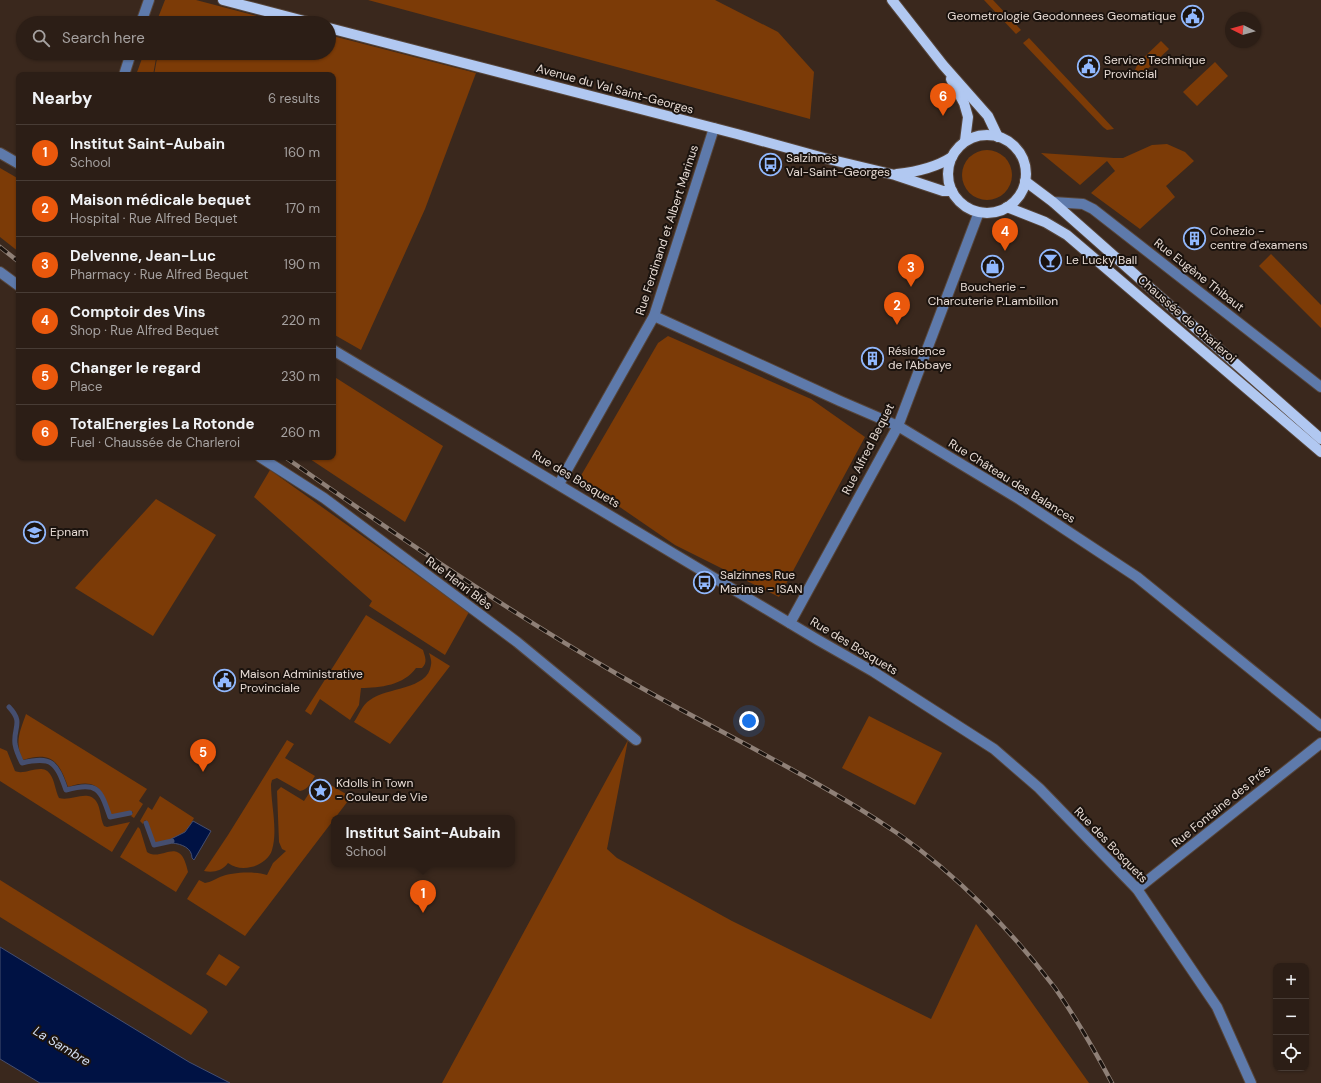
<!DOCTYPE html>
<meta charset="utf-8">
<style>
body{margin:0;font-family:"DM Sans",sans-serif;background:#34271f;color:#f1f3f6}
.controls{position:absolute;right:12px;bottom:12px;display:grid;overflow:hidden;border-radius:8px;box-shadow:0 1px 3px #0004}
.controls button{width:36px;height:36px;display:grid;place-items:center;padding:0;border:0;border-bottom:1px solid #483c35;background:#2c1e16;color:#f1f3f6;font:20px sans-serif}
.compass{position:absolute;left:1225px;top:12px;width:36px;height:36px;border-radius:50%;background:#2c1e16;box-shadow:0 1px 3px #0004;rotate:275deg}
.you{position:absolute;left:749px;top:721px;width:14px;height:14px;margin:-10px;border:3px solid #fff;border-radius:50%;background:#1a73e8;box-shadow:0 0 0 6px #1a73e833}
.badge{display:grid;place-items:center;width:26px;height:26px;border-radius:50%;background:#ea580c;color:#fff;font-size:13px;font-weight:700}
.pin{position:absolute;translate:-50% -33px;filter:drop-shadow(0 1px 2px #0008)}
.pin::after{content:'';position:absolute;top:21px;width:14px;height:12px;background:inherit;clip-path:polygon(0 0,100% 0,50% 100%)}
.popup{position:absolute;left:331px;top:815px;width:184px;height:52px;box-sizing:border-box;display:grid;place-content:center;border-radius:8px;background:#2c1e16;filter:drop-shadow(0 1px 3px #0005);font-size:13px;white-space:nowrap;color:#a6a2a1}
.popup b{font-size:15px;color:#f1f3f6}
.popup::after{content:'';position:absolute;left:50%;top:100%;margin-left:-8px;border:8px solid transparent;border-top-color:#2c1e16}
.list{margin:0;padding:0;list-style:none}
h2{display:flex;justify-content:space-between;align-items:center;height:52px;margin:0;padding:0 16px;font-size:17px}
h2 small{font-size:13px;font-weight:400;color:#a6a2a1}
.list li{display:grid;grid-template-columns:26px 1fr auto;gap:12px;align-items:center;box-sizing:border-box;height:56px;padding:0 16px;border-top:1px solid #483c35}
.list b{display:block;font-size:15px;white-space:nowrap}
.list p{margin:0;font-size:13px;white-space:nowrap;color:#a6a2a1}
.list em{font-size:13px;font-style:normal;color:#a6a2a1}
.icon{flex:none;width:22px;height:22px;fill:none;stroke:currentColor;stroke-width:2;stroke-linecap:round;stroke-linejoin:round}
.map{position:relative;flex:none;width:1321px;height:1083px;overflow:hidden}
.search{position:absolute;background:#2c1e16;box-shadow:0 1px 3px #0004;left:16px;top:16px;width:320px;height:44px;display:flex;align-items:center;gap:10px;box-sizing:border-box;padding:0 14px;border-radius:22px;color:#a6a2a1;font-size:15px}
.panel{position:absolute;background:#2c1e16;box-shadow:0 1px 3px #0004;left:16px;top:72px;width:320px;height:388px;border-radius:8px}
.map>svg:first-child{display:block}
</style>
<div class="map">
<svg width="1321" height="1083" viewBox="0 0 1321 1083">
<rect width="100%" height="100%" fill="#3a281d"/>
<g fill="#7c3b07">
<path d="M 165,0 L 196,0 L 284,23 L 156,23 Z"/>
<path d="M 368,0 L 715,0 L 778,32 L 814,72 L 810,119 Z"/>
<path d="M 984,0 L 993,0 L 1021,30 L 1016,34 Z"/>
<path d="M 329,35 L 476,73 L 425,209 L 361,350 L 333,334 L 333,75 L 154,75 L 158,53 L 329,53 Z"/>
<path d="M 1029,38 L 1114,129 L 1107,130 L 1103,127 L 1023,43 Z"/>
<path d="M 1161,41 L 1169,49 L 1139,77 L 1135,70 L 1138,63 Z"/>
<path d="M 144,53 L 157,53 L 153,75 L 136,75 Z"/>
<path d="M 1215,62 L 1228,76 L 1197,106 L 1183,92 Z"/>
<path d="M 1167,144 L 1185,152 L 1194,161 L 1166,186 L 1175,197 L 1140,229 L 1091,193 L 1115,171 L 1107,161 L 1080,185 L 1041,153 L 1114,158 L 1123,158 L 1152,145 Z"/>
<circle cx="987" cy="175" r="25"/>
<path d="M 0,168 L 19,179 L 19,252 L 0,237 Z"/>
<path d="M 1271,254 L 1321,305 L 1321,328 L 1259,266 Z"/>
<path d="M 668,336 L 811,399 L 865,437 L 779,597 L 675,545 L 579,479 L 658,343 Z"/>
<path d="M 333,376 L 443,446 L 405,522 L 307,457 L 333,457 Z"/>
<path d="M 270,470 L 469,612 L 445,655 L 369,606 L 372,601 L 254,497 Z"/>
<path d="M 156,499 L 216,535 L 153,636 L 75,588 Z"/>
<path d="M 366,615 L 423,650 C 425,657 428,662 422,668 L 416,668 C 404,685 380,688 361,688 L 359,705 L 350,720 L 320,699 L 311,715 L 305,711 Z"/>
<path d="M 429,653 L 450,666 L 390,744 L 354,722 C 359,715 362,705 370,700 C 387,687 428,690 431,665 C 432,661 430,656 429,653 Z"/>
<path d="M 26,714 L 147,789 L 139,801 L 143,804 L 134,818 L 131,816 L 133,812 L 130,811 L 111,815 C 103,790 98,777 68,787 C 59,761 51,751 23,760 C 14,743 20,731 26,714 Z"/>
<path d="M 869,716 L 942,753 L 915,805 L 842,768 Z"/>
<path d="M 287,740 L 294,744 L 285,758 L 315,776 C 311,782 308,790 300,791 L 277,778 L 272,780 L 271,784 C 271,805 278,830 272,850 C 270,858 259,866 251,867 C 243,869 235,868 228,863 C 222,871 213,873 204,871 L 228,835 Z"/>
<path d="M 628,740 L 607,849 L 617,858 L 732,921 L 931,1019 L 976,924 L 1089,1083 L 442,1083 Z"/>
<path d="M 0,748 L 7,751 L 15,771 C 25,776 42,762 50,774 C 55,781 55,790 59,798 C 71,802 87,789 96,801 C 101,808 100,818 104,826 L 107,827 L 130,822 L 112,852 L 0,781 Z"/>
<path d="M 319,778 L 351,797 L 245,936 L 187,899 L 199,880 L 205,883 C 211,882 215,879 220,877 C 232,872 254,871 267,875 L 273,863 L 286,851 L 282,849 L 279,842 L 277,791 L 281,787 L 304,801 Z"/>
<path d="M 160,796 L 194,818 C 184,838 175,839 155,843 L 147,822 L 145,820 L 143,824 L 140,821 L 148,807 L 152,810 Z"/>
<path d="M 138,827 L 140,829 L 147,852 C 162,863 180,833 188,872 L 176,892 L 120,857 Z"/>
<path d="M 0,880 L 206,1009 L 208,1012 L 191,1035 L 0,917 Z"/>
<path d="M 219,954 L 240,967 L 226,986 L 206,974 Z"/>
</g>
<g fill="#001244" stroke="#454e6f">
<path d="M 193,821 L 211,831 L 194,860 L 192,858 C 192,848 182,844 172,843 L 171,839 L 185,832 Z"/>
<path d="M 0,947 L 189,1062 L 230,1083 L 40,1083 L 0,1059 Z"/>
</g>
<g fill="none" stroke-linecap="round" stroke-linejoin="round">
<g stroke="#454e6f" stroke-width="5">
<path d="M 9,707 C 24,723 13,727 15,744 C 16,750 19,757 22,763 C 52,756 56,762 66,790 C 98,782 100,788 110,817 L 130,813"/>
<path d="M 146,823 L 154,845 L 172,841"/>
</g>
<defs>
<g id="minor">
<path d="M 141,23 L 149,0"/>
<path d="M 124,75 L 131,53"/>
<path d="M 0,153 L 19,164"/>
<path d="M 1053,202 L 1083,204 L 1093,209 L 1321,387"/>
<path d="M 0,272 L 19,286"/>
<path d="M 654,316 L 840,401 L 898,426 L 1019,499 L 1137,577 L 1321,726"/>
<path d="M 333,350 L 818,640 L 874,672 L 994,749 L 1039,788 L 1137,889 L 1217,1007 L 1251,1083"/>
<path d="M 260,457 L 324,498 L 517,642 L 636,740"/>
<path d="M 559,484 L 654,316 L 714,128"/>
<path d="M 790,623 L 898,426 L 979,212"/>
<path d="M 1137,889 L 1321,743"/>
</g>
<g id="major">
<path d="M 223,0 L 312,23"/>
<path d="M 892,0 L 943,65 L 988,116 L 998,137"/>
<path d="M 329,28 L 737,134 L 824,158 L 895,175 L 943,191 L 952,191"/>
<path d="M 951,79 L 964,103 L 968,117 L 965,141"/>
<circle cx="987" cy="174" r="39"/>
<path d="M 897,174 C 916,172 935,168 952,157"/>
<path d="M 1025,181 L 1053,202 L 1321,439"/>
<path d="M 1007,207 L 1045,222 L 1067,235 L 1321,452"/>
</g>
</defs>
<use href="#minor" stroke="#56453a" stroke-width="12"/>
<use href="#major" stroke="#56453a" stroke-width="12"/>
<use href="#minor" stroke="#5e7aab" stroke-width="10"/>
<use href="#major" stroke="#b1c8f1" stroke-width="10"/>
<defs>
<g id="rail">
<path d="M 0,247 L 19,262"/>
<path d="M 285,457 C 393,533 503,608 617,674 C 710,728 808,773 897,833 C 956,874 1012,931 1055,988 C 1076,1018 1095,1051 1112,1083"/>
</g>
</defs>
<use href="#rail" stroke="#8f8077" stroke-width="4.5"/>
<use href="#rail" stroke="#1b130e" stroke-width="3" stroke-dasharray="9" stroke-linecap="butt"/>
</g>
<defs>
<symbol id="civic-ring" viewBox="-11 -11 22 22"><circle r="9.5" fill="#1b130e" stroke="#91b8fd" stroke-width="1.5"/><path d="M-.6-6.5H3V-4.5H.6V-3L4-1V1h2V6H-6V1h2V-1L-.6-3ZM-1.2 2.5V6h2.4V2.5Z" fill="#91b8fd"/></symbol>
<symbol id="bus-ring" viewBox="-11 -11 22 22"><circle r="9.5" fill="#1b130e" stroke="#91b8fd" stroke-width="1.5"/><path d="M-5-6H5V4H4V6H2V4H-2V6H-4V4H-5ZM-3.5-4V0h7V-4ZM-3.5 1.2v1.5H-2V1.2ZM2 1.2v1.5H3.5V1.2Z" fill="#91b8fd"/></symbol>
<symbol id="building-ring" viewBox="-11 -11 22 22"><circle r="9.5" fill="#1b130e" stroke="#91b8fd" stroke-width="1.5"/><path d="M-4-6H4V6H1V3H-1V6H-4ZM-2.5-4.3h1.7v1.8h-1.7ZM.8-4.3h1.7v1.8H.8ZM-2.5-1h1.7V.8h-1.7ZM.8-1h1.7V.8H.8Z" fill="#91b8fd"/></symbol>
<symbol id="bar-ring" viewBox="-11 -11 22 22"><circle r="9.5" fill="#1b130e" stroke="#91b8fd" stroke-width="1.5"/><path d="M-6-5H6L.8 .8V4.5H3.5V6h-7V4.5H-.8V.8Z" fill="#91b8fd"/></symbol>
<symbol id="shop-ring" viewBox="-11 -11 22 22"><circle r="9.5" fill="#1b130e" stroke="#91b8fd" stroke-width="1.5"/><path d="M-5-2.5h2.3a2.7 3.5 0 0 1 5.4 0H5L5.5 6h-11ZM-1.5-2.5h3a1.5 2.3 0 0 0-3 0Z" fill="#91b8fd"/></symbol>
<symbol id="university-ring" viewBox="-11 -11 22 22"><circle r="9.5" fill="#1b130e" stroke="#91b8fd" stroke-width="1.5"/><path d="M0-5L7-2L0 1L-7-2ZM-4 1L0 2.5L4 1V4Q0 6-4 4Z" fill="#91b8fd"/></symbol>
<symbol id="sight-ring" viewBox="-11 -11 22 22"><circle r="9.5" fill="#1b130e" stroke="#91b8fd" stroke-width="1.5"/><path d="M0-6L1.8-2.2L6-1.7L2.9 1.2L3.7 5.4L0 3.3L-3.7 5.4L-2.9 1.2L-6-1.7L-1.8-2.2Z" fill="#91b8fd"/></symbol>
</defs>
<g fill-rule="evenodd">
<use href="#civic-ring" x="1180" y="4" width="25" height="25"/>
<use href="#civic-ring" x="1076" y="54" width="25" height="25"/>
<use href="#bus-ring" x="758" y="152" width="25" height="25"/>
<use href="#building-ring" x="1182" y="226" width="25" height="25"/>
<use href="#bar-ring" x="1038" y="248" width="25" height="25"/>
<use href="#shop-ring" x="980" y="254" width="25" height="25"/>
<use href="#building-ring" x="860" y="346" width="25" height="25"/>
<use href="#university-ring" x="22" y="520" width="25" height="25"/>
<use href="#bus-ring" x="692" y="570" width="25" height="25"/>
<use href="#civic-ring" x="212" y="668" width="25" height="25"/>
<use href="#sight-ring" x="308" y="778" width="25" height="25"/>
</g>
<g text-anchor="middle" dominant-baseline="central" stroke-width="4" stroke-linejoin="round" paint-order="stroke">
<g font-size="12" fill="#e7dbd4" stroke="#1b130e" text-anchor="start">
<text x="1176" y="16" text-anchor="end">Geometrologie Geodonnees Geomatique</text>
<text x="1104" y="60">Service Technique<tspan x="1104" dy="14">Provincial</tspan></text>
<text x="786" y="158">Salzinnes<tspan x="786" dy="14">Val-Saint-Georges</tspan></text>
<text x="1210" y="231">Cohezio -<tspan x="1210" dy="14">centre d'examens</tspan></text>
<text x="1066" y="260">Le Lucky Ball</text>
<text x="993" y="287" text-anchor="middle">Boucherie -<tspan x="993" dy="14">Charcuterie P.Lambillon</tspan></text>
<text x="888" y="351">Résidence<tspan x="888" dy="14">de l'Abbaye</tspan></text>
<text x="50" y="532">Epnam</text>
<text x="720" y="575">Salzinnes Rue<tspan x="720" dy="14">Marinus - ISAN</tspan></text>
<text x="240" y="674">Maison Administrative<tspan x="240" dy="14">Provinciale</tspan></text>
<text x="336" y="783">Kdolls in Town<tspan x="336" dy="14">- Couleur de Vie</tspan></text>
</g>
<g font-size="12" fill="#e7dbd4" stroke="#1b130e">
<text transform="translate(615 89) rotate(15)">Avenue du Val Saint-Georges</text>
<text transform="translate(667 230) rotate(-72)">Rue Ferdinand et Albert Marinus</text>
<text transform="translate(1199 275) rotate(38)">Rue Eugène Thibaut</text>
<text transform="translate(1187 319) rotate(41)">Chaussée de Charleroi</text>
<text transform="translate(868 449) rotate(-63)">Rue Alfred Bequet</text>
<text transform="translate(576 479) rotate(31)">Rue des Bosquets</text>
<text transform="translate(1012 481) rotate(32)">Rue Château des Balances</text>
<text transform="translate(459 583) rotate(37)">Rue Henri Blès</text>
<text transform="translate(854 646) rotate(31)">Rue des Bosquets</text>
<text transform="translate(1221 806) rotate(-39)">Rue Fontaine des Prés</text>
<text transform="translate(1111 845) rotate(46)">Rue des Bosquets</text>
</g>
<g font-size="13" font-style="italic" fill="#d2def2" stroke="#1b130e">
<text transform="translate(62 1046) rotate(31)">La Sambre</text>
</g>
</g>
</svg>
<div class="controls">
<button>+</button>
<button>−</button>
<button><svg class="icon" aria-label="locate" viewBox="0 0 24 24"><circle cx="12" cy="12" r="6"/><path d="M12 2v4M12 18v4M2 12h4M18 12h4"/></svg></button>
</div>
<svg class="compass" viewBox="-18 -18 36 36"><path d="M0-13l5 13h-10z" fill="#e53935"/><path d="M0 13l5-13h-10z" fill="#a6a2a1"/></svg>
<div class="you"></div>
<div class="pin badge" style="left:423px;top:913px">1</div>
<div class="popup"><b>Institut Saint-Aubain</b>School</div>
<div class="pin badge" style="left:897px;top:325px">2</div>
<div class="pin badge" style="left:911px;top:287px">3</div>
<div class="pin badge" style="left:1005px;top:251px">4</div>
<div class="pin badge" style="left:203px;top:772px">5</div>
<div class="pin badge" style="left:943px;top:116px">6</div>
<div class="search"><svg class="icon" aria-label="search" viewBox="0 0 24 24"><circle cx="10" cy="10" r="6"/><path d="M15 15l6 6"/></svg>Search here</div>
<section class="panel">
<h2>Nearby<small>6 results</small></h2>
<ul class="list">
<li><span class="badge">1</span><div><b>Institut Saint-Aubain</b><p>School</p></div><em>160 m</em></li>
<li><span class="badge">2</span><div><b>Maison médicale bequet</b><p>Hospital · Rue Alfred Bequet</p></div><em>170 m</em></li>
<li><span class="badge">3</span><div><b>Delvenne, Jean-Luc</b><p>Pharmacy · Rue Alfred Bequet</p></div><em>190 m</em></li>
<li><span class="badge">4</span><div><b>Comptoir des Vins</b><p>Shop · Rue Alfred Bequet</p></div><em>220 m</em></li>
<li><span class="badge">5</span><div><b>Changer le regard</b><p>Place</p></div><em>230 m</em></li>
<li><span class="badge">6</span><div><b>TotalEnergies La Rotonde</b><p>Fuel · Chaussée de Charleroi</p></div><em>260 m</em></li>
</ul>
</section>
</div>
